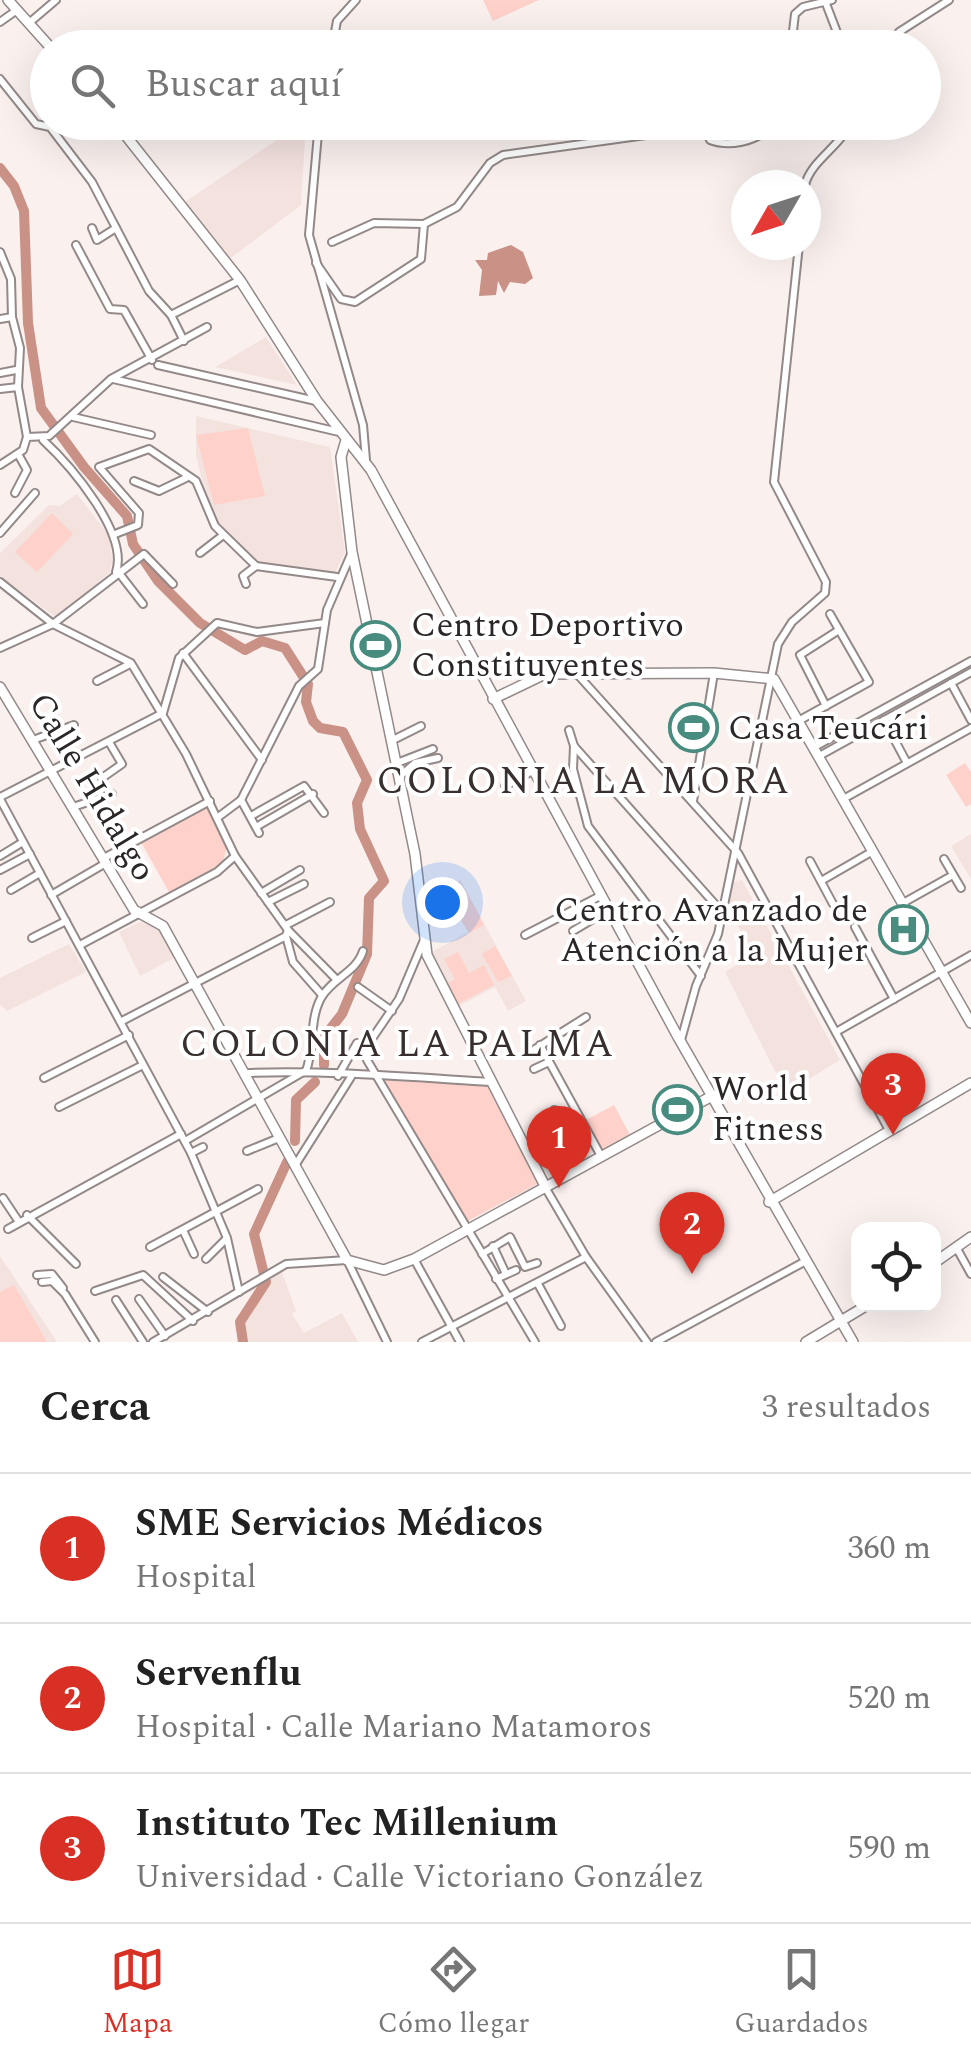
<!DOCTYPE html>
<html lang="es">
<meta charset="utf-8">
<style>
body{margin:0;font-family:Spectral,serif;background:#f6f6f6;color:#222}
.controls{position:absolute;right:30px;bottom:30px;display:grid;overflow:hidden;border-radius:20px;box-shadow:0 10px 40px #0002}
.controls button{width:90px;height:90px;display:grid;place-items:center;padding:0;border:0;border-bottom:2px solid #e0e0e0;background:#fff;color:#222;font:50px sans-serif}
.compass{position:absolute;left:731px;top:170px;width:90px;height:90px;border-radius:50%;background:#fff;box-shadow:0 10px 40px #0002;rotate:231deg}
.you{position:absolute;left:442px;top:902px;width:35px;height:35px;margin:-25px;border:8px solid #fff;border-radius:50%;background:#1a73e8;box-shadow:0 0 0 15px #1a73e833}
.badge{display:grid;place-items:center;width:65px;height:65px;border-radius:50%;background:#d93025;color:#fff;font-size:32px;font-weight:700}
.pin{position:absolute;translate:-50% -82px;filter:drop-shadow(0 2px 5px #0008)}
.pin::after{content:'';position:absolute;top:52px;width:35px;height:30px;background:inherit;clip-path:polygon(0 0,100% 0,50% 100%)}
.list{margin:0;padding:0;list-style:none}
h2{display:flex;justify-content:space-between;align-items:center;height:130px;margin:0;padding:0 40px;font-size:42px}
h2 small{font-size:32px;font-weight:400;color:#767676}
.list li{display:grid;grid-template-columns:65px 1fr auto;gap:30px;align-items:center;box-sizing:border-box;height:150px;padding:0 40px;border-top:2px solid #e0e0e0}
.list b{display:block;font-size:38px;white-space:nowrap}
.list p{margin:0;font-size:32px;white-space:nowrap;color:#767676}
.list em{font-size:32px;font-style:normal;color:#767676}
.icon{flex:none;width:55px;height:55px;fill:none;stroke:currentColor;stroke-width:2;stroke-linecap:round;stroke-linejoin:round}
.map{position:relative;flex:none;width:971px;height:1342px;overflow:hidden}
.search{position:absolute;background:#fff;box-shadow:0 10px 40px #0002;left:30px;right:30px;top:30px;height:110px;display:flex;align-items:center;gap:25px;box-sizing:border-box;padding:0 35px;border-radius:55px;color:#767676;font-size:38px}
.sheet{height:580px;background:#fff}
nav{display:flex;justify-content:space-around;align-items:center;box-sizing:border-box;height:140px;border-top:2px solid #e0e0e0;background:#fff;font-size:28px;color:#767676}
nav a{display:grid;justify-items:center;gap:5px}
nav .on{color:#d93025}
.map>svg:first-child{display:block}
</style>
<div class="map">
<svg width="971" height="1342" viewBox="0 0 971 1342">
<rect width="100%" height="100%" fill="#faf1ef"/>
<g fill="#f4e2df">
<path d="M 302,123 L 306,123 L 301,205 L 228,260 L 183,203 Z"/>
<path d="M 266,337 L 297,385 L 215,367 Z"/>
<path d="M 196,416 L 330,447 L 345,552 L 334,575 L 256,566 L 213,523 L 196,456 Z"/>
<path d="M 77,494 L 110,537 L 112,561 L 110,572 L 57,618 L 0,576 L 0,553 L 49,505 L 60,506 Z"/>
<path d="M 971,834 L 971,879 L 951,846 Z"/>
<path d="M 460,879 L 526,1001 L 508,1011 L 495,987 L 457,1007 L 432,952 L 468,932 L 446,897 Z"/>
<path d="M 742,880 L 840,1060 L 786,1093 L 725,972 L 753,955 L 727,905 L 731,883 Z"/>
<path d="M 140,922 L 158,928 L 174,958 L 140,976 L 119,932 Z"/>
<path d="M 69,944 L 86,972 L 7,1011 L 0,1005 L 0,978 Z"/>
<path d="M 0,1256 L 57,1342 L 0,1342 Z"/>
<path d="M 281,1269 L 296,1311 L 292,1314 L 304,1333 L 342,1313 L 358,1342 L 245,1342 L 241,1322 L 244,1311 L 271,1283 L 267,1278 Z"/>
</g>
<g fill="#fed2ca">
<path d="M 483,0 L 539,0 L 493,21 Z"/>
<path d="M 248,428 L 265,496 L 214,505 L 196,435 Z"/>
<path d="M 52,513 L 73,534 L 37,572 L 15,552 Z"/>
<path d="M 965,763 L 971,772 L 971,804 L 966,807 L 946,775 Z"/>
<path d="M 208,807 L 227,846 L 222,866 L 170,894 L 141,842 Z"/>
<path d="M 464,887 L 484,925 L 469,933 L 448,896 Z"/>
<path d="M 495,946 L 512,976 L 498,982 L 482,954 Z"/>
<path d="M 458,952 L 469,973 L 484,965 L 494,985 L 456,1005 L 447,984 L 455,979 L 444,959 Z"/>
<path d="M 382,1077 L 489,1083 L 543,1181 L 466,1222 Z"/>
<path d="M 614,1105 L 630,1135 L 600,1151 L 584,1121 Z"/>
<path d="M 14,1285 L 47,1342 L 0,1342 L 0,1292 Z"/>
</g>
<path fill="#ca9187" d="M 511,245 L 523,252 L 533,278 L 525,284 L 510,282 L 504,293 L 498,281 L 496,295 L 479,296 L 482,270 L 475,260 L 487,260 L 488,253 Z"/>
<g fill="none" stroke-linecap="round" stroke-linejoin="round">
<g stroke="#ca9187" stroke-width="10">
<path d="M 0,168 L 14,186 L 24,211 L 28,323 L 41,408 L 84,467 L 127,516 L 133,544 L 158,581 L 200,623 L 245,650 L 262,641 L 285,648 L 308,684 L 306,702 L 313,721 L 320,728 L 343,732 L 367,780 L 357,803 L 360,829 L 384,881 L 369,898 L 367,954 L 342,1014 L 324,1037 L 324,1065"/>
<path d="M 295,1141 L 296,1100 L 315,1082"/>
<path d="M 243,1342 L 240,1322 L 266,1282 L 254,1234 L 287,1162"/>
</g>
<defs>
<g id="minor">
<path d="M 825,1 L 843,48"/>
<path d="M 0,22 L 17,10"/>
<path d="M 29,23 L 56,0"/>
<path d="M 261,48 L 271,41"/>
<path d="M 332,48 L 337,21 L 356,0"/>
<path d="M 791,48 L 795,14 L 803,7 L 832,0"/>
<path d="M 889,48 L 899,32 L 949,0"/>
<path d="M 0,79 L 36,124 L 50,127 L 92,182 L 149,291 L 171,315 L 184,341"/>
<path d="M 319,122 L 309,235 L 363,425 L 366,460"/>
<path d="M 703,122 L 710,140 C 728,147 757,142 769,127 L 767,122"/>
<path d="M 125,135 L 145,122"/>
<path d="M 805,185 C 811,160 841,147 850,122"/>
<path d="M 92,228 L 97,240 L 116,228"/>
<path d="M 332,242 L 374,223 L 424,224 L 457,207 L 490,163 L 503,155 L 646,135 L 660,122"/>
<path d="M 76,245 L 110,309 L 124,310 L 152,360"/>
<path d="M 0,252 L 11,279 L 12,317 L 20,348 L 18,387 L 27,437"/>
<path d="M 316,263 L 341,299 L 355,302 L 421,259 L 424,224"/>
<path d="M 171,315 L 240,280"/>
<path d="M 0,319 L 12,317"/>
<path d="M 158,365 L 316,401"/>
<path d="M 0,373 L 16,370"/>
<path d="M 113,379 L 339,432"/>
<path d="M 0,389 L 18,387"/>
<path d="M 73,417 L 151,435"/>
<path d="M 43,440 C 70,465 129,533 116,572"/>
<path d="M 0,465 L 23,450 L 27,437 L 49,436 L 111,379 L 207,327"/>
<path d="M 134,481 L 159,491 L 186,478"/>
<path d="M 15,493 L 27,470 L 18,454"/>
<path d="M 0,533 L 35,493"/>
<path d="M 115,534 L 138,525 L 139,513 L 99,467 L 149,449 L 196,481 L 215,526 L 256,566 L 337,577"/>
<path d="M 200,553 L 222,536"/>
<path d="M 119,573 L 143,604"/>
<path d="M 0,582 L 53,624 L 131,663 L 186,754 L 235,856 L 288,930 L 335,978"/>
<path d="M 246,584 L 243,576 L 256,566"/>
<path d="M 0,648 L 53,624 L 144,554 L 173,584"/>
<path d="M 183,653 L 262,760"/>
<path d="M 578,675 L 738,853 L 889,1130"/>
<path d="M 97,681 L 130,664"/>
<path d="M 951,683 L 971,720"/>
<path d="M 826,706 L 800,655 L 839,630"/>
<path d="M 800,720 L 869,682 L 830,614"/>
<path d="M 884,720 L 907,763"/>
<path d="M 569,730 L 574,746 L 722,912"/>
<path d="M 33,740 L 74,725"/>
<path d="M 391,741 L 421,726"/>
<path d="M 574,746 L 573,769 L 588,826 L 701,976"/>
<path d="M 816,746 L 971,661"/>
<path d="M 821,755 L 971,672"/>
<path d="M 397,763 L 433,749"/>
<path d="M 399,777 L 415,763 L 438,758"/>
<path d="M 102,778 L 122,764 L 109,742"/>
<path d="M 505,786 L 534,770"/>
<path d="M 0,797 L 163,713 L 179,658 L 217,623 L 257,632 L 325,623"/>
<path d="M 845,798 L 971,728"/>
<path d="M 0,799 L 191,1153 L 227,1238 L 239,1292"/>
<path d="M 241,800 L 259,833"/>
<path d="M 693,801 L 714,673"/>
<path d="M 73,807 L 112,794"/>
<path d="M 251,816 L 304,786 L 324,813"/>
<path d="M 217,818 L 241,800 L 299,686 L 318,669 L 327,610 L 352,552"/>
<path d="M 256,827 L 313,794"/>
<path d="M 0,856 L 23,842"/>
<path d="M 104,858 L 210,801"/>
<path d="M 944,859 L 961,888"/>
<path d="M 810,861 L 833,904"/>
<path d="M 0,870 L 30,854"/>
<path d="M 821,881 L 873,851"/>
<path d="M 11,890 L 40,873"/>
<path d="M 261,893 L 300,870"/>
<path d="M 51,895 L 106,863"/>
<path d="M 268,902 L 304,884"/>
<path d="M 903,903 L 953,875"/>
<path d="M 424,923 L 444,899"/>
<path d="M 286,925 L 330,902"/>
<path d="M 855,927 L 894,999"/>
<path d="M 573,931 L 610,909"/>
<path d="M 525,935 L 602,895"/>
<path d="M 286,936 L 293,962 L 322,995"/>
<path d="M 32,938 L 66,921"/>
<path d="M 424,940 L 399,999 L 367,1046 L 367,1060 L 535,1342"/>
<path d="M 80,945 L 217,872 L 235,856"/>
<path d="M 358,987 L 392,1011"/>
<path d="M 122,1021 L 286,936 L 288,930"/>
<path d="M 836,1032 L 971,955"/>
<path d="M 681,1040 L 696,986 L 718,934 L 778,644 L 792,622 L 825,593 L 826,582 L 774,482 L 799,245"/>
<path d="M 540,1045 L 601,1156"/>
<path d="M 535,1049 L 586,1017"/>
<path d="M 534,1069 L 549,1062"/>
<path d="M 306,1071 C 315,1047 309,1020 321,998 C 332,978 356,973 363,951"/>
<path d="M 246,1073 C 327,1070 409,1077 490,1082"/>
<path d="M 338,1076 L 357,1043"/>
<path d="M 44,1078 L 129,1035"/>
<path d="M 712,1096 L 735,1082"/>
<path d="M 59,1107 L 143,1065"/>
<path d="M 554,1110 L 578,1119"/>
<path d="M 185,1141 L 305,1071"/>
<path d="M 247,1151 L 279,1138"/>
<path d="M 191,1153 L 203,1147"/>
<path d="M 296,1164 L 351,1077"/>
<path d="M 545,1187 L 586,1257 L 647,1342"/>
<path d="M 3,1198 L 19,1222"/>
<path d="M 27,1215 L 76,1264"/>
<path d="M 8,1229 L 181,1134"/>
<path d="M 183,1230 L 194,1254"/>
<path d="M 493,1246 L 506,1274"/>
<path d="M 150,1247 L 258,1189"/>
<path d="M 956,1247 L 971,1274"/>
<path d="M 482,1254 L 510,1237 L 525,1267 L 537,1263"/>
<path d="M 206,1259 L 226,1239"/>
<path d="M 414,1259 L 460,1342"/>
<path d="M 37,1275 L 52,1274 L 63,1288"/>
<path d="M 163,1277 L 208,1312"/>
<path d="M 496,1279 L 516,1270"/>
<path d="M 42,1282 L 52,1281 L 65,1294 L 95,1342"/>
<path d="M 538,1284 L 561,1326"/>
<path d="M 95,1291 L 143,1275 L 193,1321"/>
<path d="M 139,1299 L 165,1336"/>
<path d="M 116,1300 L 143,1342"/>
<path d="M 153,1342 L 286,1264 L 347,1260 L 387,1342"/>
<path d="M 422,1342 L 586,1257"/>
<path d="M 656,1342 L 804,1262"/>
</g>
<g id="major">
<path d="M 8,0 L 51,48"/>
<path d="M 115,122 L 240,280 L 317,401 L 371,470 L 678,1037 L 853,1342"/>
<path d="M 346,440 L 341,457 L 352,552 L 415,854 L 427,955 L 545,1186"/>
<path d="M 0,687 L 134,910 L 163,926 L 347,1260 L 384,1270 L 414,1259 L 712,1096"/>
<path d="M 493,699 L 545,674 L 714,673 L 774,679 L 971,1023"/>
<path d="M 769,1202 L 971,1083"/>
<path d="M 934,1263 L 971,1237"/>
<path d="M 806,1342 L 869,1304"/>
</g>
</defs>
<use href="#minor" stroke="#928988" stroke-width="10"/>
<use href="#major" stroke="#928988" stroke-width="12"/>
<use href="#minor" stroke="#fff" stroke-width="6"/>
<use href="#major" stroke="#fff" stroke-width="9"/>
</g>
<defs>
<symbol id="stadium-ring" viewBox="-11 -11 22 22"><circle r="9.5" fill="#fff" stroke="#488c7f" stroke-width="1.5"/><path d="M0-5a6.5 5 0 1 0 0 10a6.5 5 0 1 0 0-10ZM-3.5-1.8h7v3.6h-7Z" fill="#488c7f"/></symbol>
<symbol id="hospital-ring" viewBox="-11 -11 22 22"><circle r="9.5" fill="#fff" stroke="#488c7f" stroke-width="1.5"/><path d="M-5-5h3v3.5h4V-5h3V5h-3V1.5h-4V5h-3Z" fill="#488c7f"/></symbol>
</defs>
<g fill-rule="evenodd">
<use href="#stadium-ring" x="348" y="618" width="55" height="55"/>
<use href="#stadium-ring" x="666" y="700" width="55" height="55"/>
<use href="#hospital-ring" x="876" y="902" width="55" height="55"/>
<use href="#stadium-ring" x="650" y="1082" width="55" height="55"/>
</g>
<g text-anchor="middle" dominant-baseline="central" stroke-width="8" stroke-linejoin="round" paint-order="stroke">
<g font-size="35" fill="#2b2727" stroke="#fff" text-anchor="start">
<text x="411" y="625">Centro Deportivo<tspan x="411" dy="40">Constituyentes</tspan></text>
<text x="728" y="728">Casa Teucári</text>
<text x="868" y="910" text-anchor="end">Centro Avanzado de<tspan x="868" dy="40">Atención a la Mujer</tspan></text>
<text x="712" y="1089">World<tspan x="712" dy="40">Fitness</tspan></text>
</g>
<g font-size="35" fill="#2b2727" stroke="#fff">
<text transform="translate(92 787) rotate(59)">Calle Hidalgo</text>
</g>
<g font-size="38" letter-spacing="2.5" fill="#37302f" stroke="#fff">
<text x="584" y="782">COLONIA LA MORA</text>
<text x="398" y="1045">COLONIA LA PALMA</text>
</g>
</g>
</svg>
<div class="controls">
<button><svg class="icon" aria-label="locate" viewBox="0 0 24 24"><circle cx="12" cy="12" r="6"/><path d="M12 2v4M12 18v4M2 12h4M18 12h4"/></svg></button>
</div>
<svg class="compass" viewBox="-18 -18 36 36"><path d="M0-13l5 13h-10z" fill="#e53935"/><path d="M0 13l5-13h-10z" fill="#767676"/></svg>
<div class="you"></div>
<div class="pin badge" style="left:559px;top:1188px">1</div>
<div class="pin badge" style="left:692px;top:1274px">2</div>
<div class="pin badge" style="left:893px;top:1135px">3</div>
<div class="search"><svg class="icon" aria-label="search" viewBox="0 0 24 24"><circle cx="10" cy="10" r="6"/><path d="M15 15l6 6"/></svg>Buscar aquí</div>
</div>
<section class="sheet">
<h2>Cerca<small>3 resultados</small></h2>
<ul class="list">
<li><span class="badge">1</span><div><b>SME Servicios Médicos</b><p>Hospital</p></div><em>360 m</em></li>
<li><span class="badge">2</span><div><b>Servenflu</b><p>Hospital · Calle Mariano Matamoros</p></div><em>520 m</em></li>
<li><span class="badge">3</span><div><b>Instituto Tec Millenium</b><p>Universidad · Calle Victoriano González</p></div><em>590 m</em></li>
</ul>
</section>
<nav>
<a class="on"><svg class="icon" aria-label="map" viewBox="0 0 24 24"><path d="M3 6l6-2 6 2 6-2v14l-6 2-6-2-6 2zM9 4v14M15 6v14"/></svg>Mapa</a>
<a><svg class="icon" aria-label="directions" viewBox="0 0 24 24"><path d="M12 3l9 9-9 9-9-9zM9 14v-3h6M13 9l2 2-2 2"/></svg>Cómo llegar</a>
<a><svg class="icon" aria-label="saved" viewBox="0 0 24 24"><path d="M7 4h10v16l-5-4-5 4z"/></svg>Guardados</a>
</nav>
